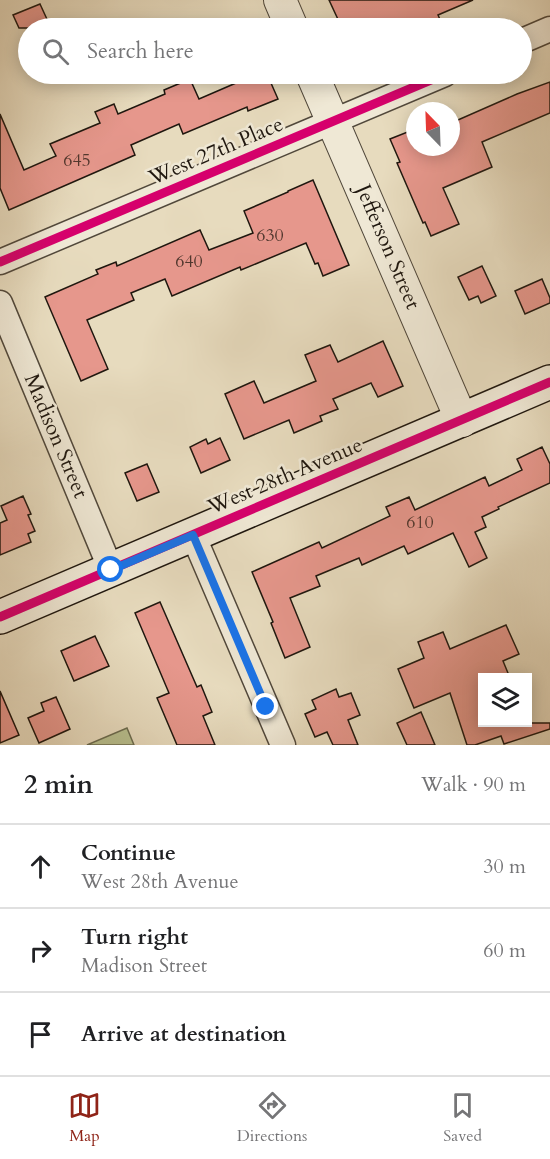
<!DOCTYPE html>
<meta charset="utf-8">
<style>
body{margin:0;font-family:Cardo,serif;background:#f6f6f6;color:#202124}
.controls{position:absolute;right:18px;bottom:18px;display:grid;overflow:hidden;border-radius:0px;box-shadow:0 3px 15px #0003}
.controls button{width:54px;height:54px;display:grid;place-items:center;padding:0;border:0;border-bottom:2px solid #e0e0e0;background:#fff;color:#202124;font:30px sans-serif}
.compass{position:absolute;left:406px;top:102px;width:54px;height:54px;border-radius:50%;background:#fff;box-shadow:0 3px 15px #0003;rotate:337deg}
.stop{position:absolute;width:18px;height:18px;margin:-14px;border:4px solid #1a73e8;border-radius:50%;background:#fff}
.stop.end{background:#1a73e8;border-color:#fff;box-shadow:0 2px 6px #0008}
.list{margin:0;padding:0;list-style:none}
h2{display:flex;justify-content:space-between;align-items:center;height:78px;margin:0;padding:0 24px;font-size:26px}
h2 small{font-size:20px;font-weight:400;color:#757577}
.list li{display:grid;grid-template-columns:39px 1fr auto;gap:18px;align-items:center;box-sizing:border-box;height:84px;padding:0 24px;border-top:2px solid #e0e0e0}
.list b{display:block;font-size:22px;white-space:nowrap}
.list p{margin:0;font-size:20px;white-space:nowrap;color:#757577}
.list em{font-size:20px;font-style:normal;color:#757577}
.icon{flex:none;width:33px;height:33px;fill:none;stroke:currentColor;stroke-width:2;stroke-linecap:round;stroke-linejoin:round}
.map{position:relative;flex:none;width:550px;height:745px;overflow:hidden}
.search{position:absolute;background:#fff;box-shadow:0 3px 15px #0003;left:18px;right:18px;top:18px;height:66px;display:flex;align-items:center;gap:15px;box-sizing:border-box;padding:0 21px;border-radius:33px;color:#757577;font-size:22px}
.sheet{height:330px;background:#fff}
nav{display:flex;justify-content:space-around;align-items:center;box-sizing:border-box;height:84px;border-top:2px solid #e0e0e0;background:#fff;font-size:16px;color:#757577}
nav a{display:grid;justify-items:center;gap:3px}
nav .on{color:#8f2418}
.map>svg:first-child{display:block}
</style>
<div class="map">
<svg width="550" height="745" viewBox="0 0 550 745">
<rect width="100%" height="100%" fill="#e7dbbe"/>
<filter id="stains"><feTurbulence type="fractalNoise" baseFrequency=".00333" numOctaves="4"/><feColorMatrix values="0 0 0 0 .2 0 0 0 0 .09 0 0 0 0 .02 0 0 0 .5 -.17"/></filter>
<radialGradient id="worn" r=".72"><stop offset=".6" stop-color="#630" stop-opacity="0"/><stop offset="1" stop-color="#630" stop-opacity=".3"/></radialGradient>
<path fill="#b8c090" stroke="#6c6c50" stroke-width="1.5" d="M 127,728 L 134,745 L 87,745 Z"/>
<g fill="#e6978c" stroke="#1f170f" stroke-width="1.5">
<path d="M 329,0 L 473,0 L 438,15 L 442,24 L 432,28 L 342,28 Z"/>
<path d="M 40,4 L 51,28 L 19,28 L 13,15 Z"/>
<path d="M 233,74 L 267,74 L 278,99 L 248,111 L 247,107 L 183,134 L 179,124 L 131,145 L 135,155 L 9,210 L 0,188 L 0,114 L 24,170 L 56,156 L 50,144 L 100,123 L 95,112 L 114,104 L 118,114 L 165,94 L 164,90 L 190,79 L 199,99 L 236,83 Z"/>
<path d="M 550,82 L 550,113 L 482,142 L 492,167 L 443,188 L 459,224 L 431,236 L 425,222 L 423,223 L 397,163 L 400,162 L 390,139 L 415,129 L 415,147 L 451,147 L 451,123 L 517,94 Z"/>
<path d="M 313,180 L 349,265 L 323,276 L 318,263 L 315,264 L 306,243 L 241,270 L 240,267 L 172,296 L 165,279 L 131,293 L 134,300 L 87,320 L 108,369 L 81,381 L 45,297 L 98,274 L 96,270 L 116,262 L 117,266 L 200,230 L 209,250 L 253,233 L 244,211 L 288,192 L 288,191 Z"/>
<path d="M 482,266 L 496,296 L 481,303 L 478,296 L 469,300 L 458,277 Z"/>
<path d="M 542,279 L 550,298 L 550,303 L 525,314 L 515,291 Z"/>
<path d="M 383,341 L 403,386 L 378,397 L 371,383 L 333,399 L 338,409 L 320,416 L 322,421 L 294,433 L 289,420 L 244,439 L 225,394 L 254,381 L 264,403 L 316,381 L 305,355 L 330,345 L 338,362 Z"/>
<path d="M 220,438 L 230,460 L 201,473 L 190,447 L 206,439 L 208,444 Z"/>
<path d="M 542,447 L 550,464 L 550,483 L 498,507 L 499,509 L 482,517 L 486,527 L 475,532 L 487,558 L 469,567 L 453,533 L 408,554 L 404,546 L 362,565 L 359,558 L 316,576 L 320,586 L 290,598 L 310,647 L 285,658 L 271,623 L 273,622 L 252,572 L 319,542 L 322,548 L 390,516 L 386,507 L 409,497 L 415,510 L 485,477 L 489,486 L 522,470 L 517,459 Z"/>
<path d="M 147,464 L 159,492 L 137,501 L 125,473 Z"/>
<path d="M 23,496 L 31,514 L 28,515 L 35,531 L 28,534 L 31,542 L 0,555 L 0,523 L 7,520 L 1,506 Z"/>
<path d="M 160,602 L 197,687 L 201,685 L 212,712 L 203,716 L 215,745 L 177,745 L 157,698 L 169,693 L 135,613 Z"/>
<path d="M 506,625 L 519,654 L 503,661 L 510,678 L 483,678 L 483,723 L 550,723 L 550,729 L 504,744 L 501,736 L 475,745 L 467,745 L 450,693 L 414,708 L 398,669 L 424,658 L 418,642 L 443,632 L 450,649 Z"/>
<path d="M 95,636 L 109,666 L 74,681 L 61,651 Z"/>
<path d="M 336,689 L 339,697 L 351,693 L 360,715 L 348,720 L 358,745 L 333,745 L 327,732 L 315,737 L 305,714 L 316,709 L 312,700 Z"/>
<path d="M 0,691 L 19,735 L 0,743 Z"/>
<path d="M 56,697 L 70,729 L 39,743 L 28,718 L 44,711 L 41,703 Z"/>
<path d="M 421,712 L 435,745 L 407,745 L 397,723 Z"/>
</g>
<g fill="none" stroke-linecap="round" stroke-linejoin="round">
<defs>
<g id="minor">
<path d="M 522,41 L 550,29"/>
<path d="M 0,262 L 445,74"/>
<path d="M 0,303 L 111,570"/>
<path d="M 193,535 L 283,745"/>
</g>
<g id="tertiary">
<path d="M 280,0 L 292,28"/>
<path d="M 312,74 L 462,421"/>
</g>
<path id="secondary" d="M 0,617 L 550,382"/>
</defs>
<use href="#minor" stroke="#51483b" stroke-width="27"/>
<use href="#tertiary" stroke="#51483b" stroke-width="34"/>
<use href="#secondary" stroke="#1f170f" stroke-width="36"/>
<use href="#minor" stroke="#efe8d5" stroke-width="24"/>
<use href="#tertiary" stroke="#efe8d5" stroke-width="32"/>
<use href="#secondary" stroke="#efe8d5" stroke-width="33"/>
<defs>
<g id="cycleway">
<path d="M 0,262 L 445,74"/>
<path d="M 0,617 L 550,382"/>
</g>
</defs>
<use href="#cycleway" stroke="#efe8d5" stroke-width="13"/>
<use href="#cycleway" stroke="#d6006c" stroke-width="9"/>
</g>
<g fill="none" stroke-linecap="round" stroke-linejoin="round">
<path stroke="#1a73e8" stroke-width="8" d="M 111,570 L 193,535 L 266,707"/>
</g>
<g text-anchor="middle" dominant-baseline="central" stroke-width="5" stroke-linejoin="round" paint-order="stroke">
<g font-size="18" fill="#51372e">
<text x="77" y="160">645</text>
<text x="270" y="235">630</text>
<text x="189" y="261">640</text>
<text x="420" y="522">610</text>
</g>
<g font-size="21" fill="#1f170f" stroke="#efe8d5">
<text transform="translate(216 151) rotate(-23)">West 27th Place</text>
<text transform="translate(388 247) rotate(67)">Jefferson Street</text>
<text transform="translate(56 436) rotate(67)">Madison Street</text>
<text transform="translate(285 476) rotate(-23)">West 28th Avenue</text>
</g>
</g>
<rect width="100%" height="100%" filter="url(#stains)"/>
<rect width="100%" height="100%" fill="url(#worn)"/>
</svg>
<div class="controls">
<button><svg class="icon" aria-label="layers" viewBox="0 0 24 24"><path d="M12 4l9 5-9 5-9-5zM3 14l9 5 9-5"/></svg></button>
</div>
<svg class="compass" viewBox="-18 -18 36 36"><path d="M0-13l5 13h-10z" fill="#e53935"/><path d="M0 13l5-13h-10z" fill="#757577"/></svg>
<div class="stop" style="left:111px;top:570px"></div>
<div class="stop end" style="left:266px;top:707px"></div>
<div class="search"><svg class="icon" aria-label="search" viewBox="0 0 24 24"><circle cx="10" cy="10" r="6"/><path d="M15 15l6 6"/></svg>Search here</div>
</div>
<section class="sheet">
<h2>2 min<small>Walk · 90 m</small></h2>
<ul class="list">
<li><svg class="icon" aria-label="ahead" viewBox="0 0 24 24"><path d="M12 20V5M6 11l6-6 6 6"/></svg><div><b>Continue</b><p>West 28th Avenue</p></div><em>30 m</em></li>
<li><svg class="icon" aria-label="right" viewBox="0 0 24 24"><path d="M7 20v-9h11M14 6l5 5-5 5"/></svg><div><b>Turn right</b><p>Madison Street</p></div><em>60 m</em></li>
<li><svg class="icon" aria-label="arrive" viewBox="0 0 24 24"><path d="M6 21V4h12l-3 4 3 4H6"/></svg><div><b>Arrive at destination</b></div></li>
</ul>
</section>
<nav>
<a class="on"><svg class="icon" aria-label="map" viewBox="0 0 24 24"><path d="M3 6l6-2 6 2 6-2v14l-6 2-6-2-6 2zM9 4v14M15 6v14"/></svg>Map</a>
<a><svg class="icon" aria-label="directions" viewBox="0 0 24 24"><path d="M12 3l9 9-9 9-9-9zM9 14v-3h6M13 9l2 2-2 2"/></svg>Directions</a>
<a><svg class="icon" aria-label="saved" viewBox="0 0 24 24"><path d="M7 4h10v16l-5-4-5 4z"/></svg>Saved</a>
</nav>
